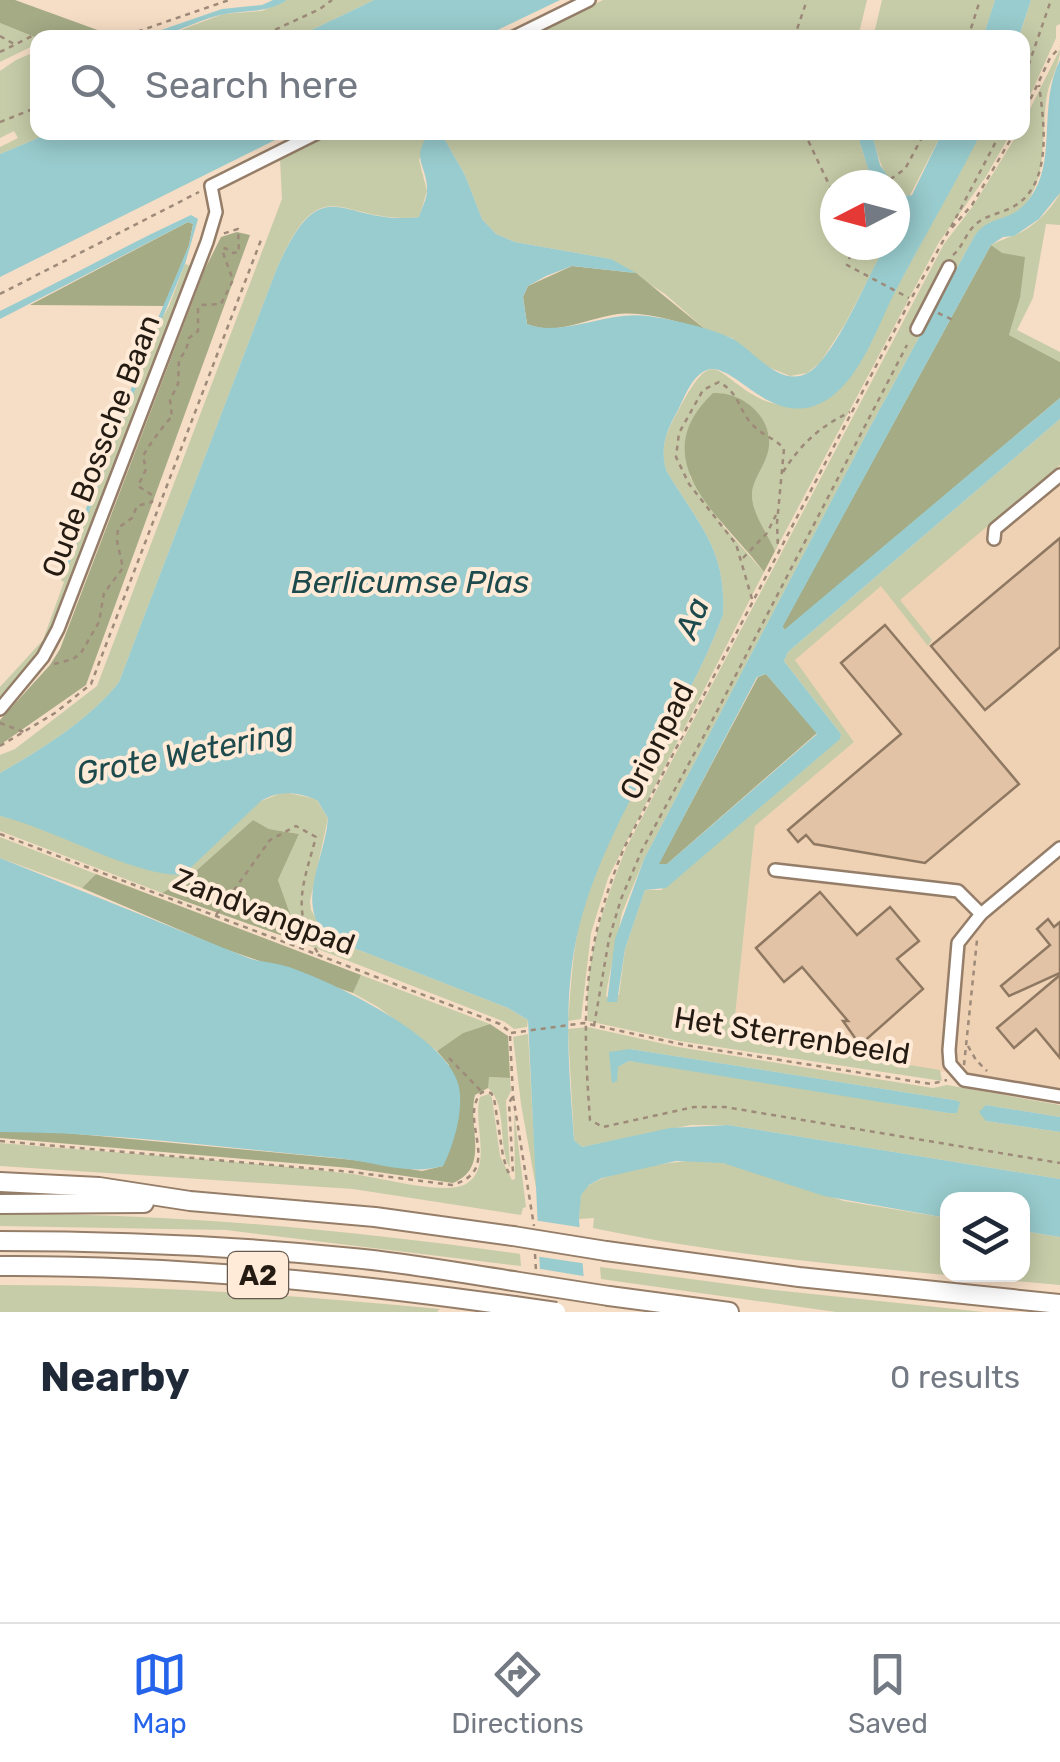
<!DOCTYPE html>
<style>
body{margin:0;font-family:Rubik,sans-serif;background:#f2f2f3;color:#1f2937}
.controls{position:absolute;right:30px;bottom:30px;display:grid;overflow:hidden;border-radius:20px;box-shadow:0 5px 25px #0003}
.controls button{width:90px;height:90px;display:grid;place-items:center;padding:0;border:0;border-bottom:2px solid #e0e1e3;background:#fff;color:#1f2937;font:50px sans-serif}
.compass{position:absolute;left:820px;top:170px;width:90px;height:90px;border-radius:50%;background:#fff;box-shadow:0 5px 25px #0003;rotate:264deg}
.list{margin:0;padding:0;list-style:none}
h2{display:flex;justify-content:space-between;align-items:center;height:130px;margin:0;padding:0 40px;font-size:42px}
h2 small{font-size:32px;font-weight:400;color:#747a83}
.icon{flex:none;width:55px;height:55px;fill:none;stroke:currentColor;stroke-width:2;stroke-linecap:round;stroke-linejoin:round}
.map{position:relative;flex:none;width:1060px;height:1312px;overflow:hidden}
.search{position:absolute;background:#fff;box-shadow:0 5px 25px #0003;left:30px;right:30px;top:30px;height:110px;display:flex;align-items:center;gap:25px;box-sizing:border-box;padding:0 35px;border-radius:20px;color:#747a83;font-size:38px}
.sheet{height:310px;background:#fff}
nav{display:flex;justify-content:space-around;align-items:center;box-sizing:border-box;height:140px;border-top:2px solid #e0e1e3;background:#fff;font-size:28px;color:#747a83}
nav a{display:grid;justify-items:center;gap:5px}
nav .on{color:#2563eb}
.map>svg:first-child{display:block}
</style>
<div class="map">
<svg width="1060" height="1312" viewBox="0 0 1060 1312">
<rect width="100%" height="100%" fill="#f6ddc5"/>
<path fill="#efd1b4" d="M 1060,465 L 1060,1091 L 733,1037 L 755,826 L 854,742 L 795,660 L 886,581 L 900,599 Z"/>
<g fill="#c6cca8" fill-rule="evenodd">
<path d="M 287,0 L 374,0 L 297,37 L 160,38 L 223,14 L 262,11 Z"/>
<path d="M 603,0 L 867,0 L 858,37 L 527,38 Z"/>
<path d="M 882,0 L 995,0 L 983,37 L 873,38 Z"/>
<path d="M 1031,0 L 1060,0 L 1060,24 L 1056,26 L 1056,38 L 1023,111 L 1022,38 L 1019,38 Z"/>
<path d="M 0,23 L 37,38 L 37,44 L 0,62 Z"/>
<path d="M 1060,49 C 1060,65 1050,79 1047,95 C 1040,134 1050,176 1022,209 C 1010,224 988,219 975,235 L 870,427 L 644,859 L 622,913 L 607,988 L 606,997 L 619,995 L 625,949 L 645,890 L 661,890 L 841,734 L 787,665 L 784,661 L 788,652 L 1060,419 L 1060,465 L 900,600 L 932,640 L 928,646 L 881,586 L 795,660 L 854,742 L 755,826 L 733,1036 L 940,1070 L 942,1081 L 679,1041 L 588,1021 C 583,962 605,902 626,848 L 944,244 L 973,206 L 1018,133 L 1022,132 L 1023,123 Z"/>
<path d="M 37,51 L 38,132 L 50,133 L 0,154 L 0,147 L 18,138 L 14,131 L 0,138 L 0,71 L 16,60 Z"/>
<path d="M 334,133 L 437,133 L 430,134 L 419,160 L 427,191 L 419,217 C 341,226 323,163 277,268 L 119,682 C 89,720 42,749 0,773 L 0,755 L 15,749 L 97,686 L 282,199 L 280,159 Z"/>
<path d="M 441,133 L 857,133 L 873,185 L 835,185 L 835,245 L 886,245 L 845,324 L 820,363 L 807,373 L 790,376 L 761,364 L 732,338 L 706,330 L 665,294 L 611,259 L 515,242 L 496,234 L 482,219 L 465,175 Z"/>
<path d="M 872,133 L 942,133 L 909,197 C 884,183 878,158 872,133 Z"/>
<path d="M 981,133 L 1011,133 L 985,178 L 939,242 L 775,551 C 767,532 751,513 752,492 C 755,455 791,441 748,408 C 736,399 729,392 713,393 L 690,477 L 723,526 L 764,572 L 608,878 L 591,933 L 581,1019 L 568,1021 C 571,990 572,959 578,929 C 605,815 683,723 723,615 C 727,548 697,523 666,470 C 659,447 667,431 678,411 C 716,340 713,376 763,400 C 775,405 789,406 801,408 L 893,295 Z"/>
<path d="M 1060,193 L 1060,225 L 1046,224 L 1033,298 L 1017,330 L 1060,352 L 1060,362 L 1009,335 L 1020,298 L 1001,253 L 991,245 C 1000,240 1006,239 1015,235 C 1033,228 1051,210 1060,193 Z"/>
<path d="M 185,264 L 191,266 L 49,645 L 0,701 L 0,687 L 43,640 L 64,582 L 61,580 L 65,566 L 68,567 L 151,345 L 148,343 L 169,306 Z"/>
<path d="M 284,792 L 316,799 L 328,818 L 310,901 L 311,910 L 328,938 L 508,1008 L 528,1020 L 527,1027 L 514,1029 L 505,1022 L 300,942 L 278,880 L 299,834 L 269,829 L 253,820 L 188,878 L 162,893 L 0,831 L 0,816 L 27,822 L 261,801 Z"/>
<path d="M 0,837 L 96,874 L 82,888 L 0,858 Z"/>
<path d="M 361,975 L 490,1024 L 463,1033 L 437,1051 L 378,1007 L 353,993 Z"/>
<path d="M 588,1027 L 678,1047 L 933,1088 L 947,1085 L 1060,1105 L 1060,1117 L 986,1105 L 986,1121 L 1060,1132 L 1060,1179 L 728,1125 L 691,1125 L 582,1147 L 574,1140 L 568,1029 ZM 630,1049 L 954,1100 L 948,1113 L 696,1070 L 629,1061 L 618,1067 Z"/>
<path d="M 528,1034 L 537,1193 L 521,1104 L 513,1037 Z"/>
<path d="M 488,1077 L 510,1078 L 511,1091 L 506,1101 L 510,1168 C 497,1146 508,1104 488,1088 Z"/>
<path d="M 489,1094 L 492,1098 L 500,1156 L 512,1180 L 515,1179 L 514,1111 L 526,1207 L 523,1208 L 521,1215 L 353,1189 L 0,1166 L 0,1143 C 117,1153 235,1160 352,1174 C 379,1177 444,1196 466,1184 C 494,1167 472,1123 480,1097 Z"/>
<path d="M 708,1160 L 738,1166 L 844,1201 L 947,1218 L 948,1274 L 1022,1274 L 1023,1231 L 1060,1237 L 1060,1285 C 906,1271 744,1260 593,1228 L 594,1218 L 579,1219 C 580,1212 579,1201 581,1195 C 591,1170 683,1160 708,1160 Z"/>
<path d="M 0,1214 C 175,1213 347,1230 520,1254 L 521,1266 L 226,1230 L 0,1226 Z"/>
<path d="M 600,1267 L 774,1290 L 984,1312 L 836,1312 L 601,1279 Z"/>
<path d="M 0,1285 C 147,1285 294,1295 440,1309 L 437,1312 L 0,1312 Z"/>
</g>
<g fill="#a4ab85">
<path d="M 0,0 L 15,0 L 103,32 L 100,37 L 37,38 L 0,23 Z"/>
<path d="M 188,222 L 193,224 L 189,245 L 165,306 L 30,305 Z"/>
<path d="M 237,232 L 250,235 L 86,685 L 0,745 L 0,720 L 50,665 L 60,649 L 205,269 L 221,237 Z"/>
<path d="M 991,245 L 1002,253 L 1025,257 L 1020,298 L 1009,335 L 1060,362 L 1060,398 L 785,630 L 782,627 Z"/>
<path d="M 572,266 L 636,273 L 706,330 C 677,322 643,309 612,315 C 583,320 556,336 527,324 L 523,297 L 528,286 Z"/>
<path d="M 713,393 C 745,391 778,422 767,455 C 763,468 754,478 752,492 C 751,513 767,532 775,551 L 764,572 C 724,518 641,462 713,393 Z"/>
<path d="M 766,674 L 817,733 L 667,864 L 658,865 L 758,677 Z"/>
<path d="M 253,820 L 269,829 L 299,834 L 278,880 L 300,942 L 162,893 L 188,878 Z"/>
<path d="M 96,874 L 361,975 L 353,993 L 222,948 L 82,888 Z"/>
<path d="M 490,1024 L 508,1036 L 510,1078 L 489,1077 L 488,1088 L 475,1095 C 467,1127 491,1167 453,1183 L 350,1168 L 0,1138 L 0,1132 L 56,1132 L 354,1160 L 422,1171 L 443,1166 L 449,1065 L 437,1051 L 463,1033 Z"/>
</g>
<g fill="#99ccce" fill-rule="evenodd">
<path d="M 273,0 L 287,0 C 267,13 248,10 225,14 C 196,19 172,38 141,37 L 222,9 L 262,5 Z"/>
<path d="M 374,0 L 560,0 L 483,37 L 297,37 Z"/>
<path d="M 995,0 L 1031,0 L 1019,37 L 983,37 Z"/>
<path d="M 1060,60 L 1060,193 L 1039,219 L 1014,236 L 1003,237 L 991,245 L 783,626 L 784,630 L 1060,398 L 1060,419 L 788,652 L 784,661 L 787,665 L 841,734 L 840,739 L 666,888 L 645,890 L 625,949 L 617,1002 L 607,1002 L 615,939 L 644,859 L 870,427 L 975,235 C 993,211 1014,227 1035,190 C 1055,155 1039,101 1060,60 ZM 766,674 L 817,734 L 667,864 L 659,864 L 757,677 Z"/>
<path d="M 50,133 L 50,132 L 289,133 L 0,277 L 0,154 Z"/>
<path d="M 430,133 L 441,133 L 465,175 L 482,219 L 496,234 L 515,242 L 611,259 L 636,273 L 572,266 L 546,276 L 528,286 L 523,297 L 527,324 C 562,338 607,310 648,316 C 671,319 710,328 731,338 C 756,350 788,403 822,360 C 849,326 864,283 886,245 L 895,245 L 895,228 L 900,215 L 895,208 L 895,186 L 907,196 L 912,195 L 942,133 L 981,133 C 954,187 922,240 894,294 C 877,327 863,373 831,397 C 775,437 735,360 707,370 C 691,376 684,399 677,412 C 666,432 660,447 666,470 C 697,523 727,548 723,615 C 683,722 608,814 579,927 C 562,996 569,1070 574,1140 L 582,1147 L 670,1128 L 728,1125 L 1060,1179 L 1060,1237 L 1023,1231 L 1022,1200 L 948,1200 L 947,1218 L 824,1196 L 723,1163 L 676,1161 L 602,1178 L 589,1185 L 581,1195 L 579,1219 L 585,1293 L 542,1312 L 528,1020 L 508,1008 L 328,938 C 294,902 325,861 328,818 L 317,800 C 296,792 280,790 261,801 L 183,875 C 132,876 55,829 0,816 L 0,773 C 42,749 89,720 119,682 L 277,268 C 324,163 341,227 419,217 C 421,209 427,199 427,191 C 428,165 409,159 430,133 Z"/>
<path d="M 857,133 L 872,133 L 880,165 L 894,185 L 873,185 Z"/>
<path d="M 191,215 L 198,219 L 185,264 L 157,331 L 153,330 L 189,245 L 193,224 L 188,222 L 0,319 L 0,311 C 64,280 126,245 191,215 Z"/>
<path d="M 148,343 L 152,345 L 68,567 L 65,565 Z"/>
<path d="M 0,858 L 251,959 C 264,962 277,963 289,967 C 335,983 443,1035 458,1083 C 465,1107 454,1145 443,1166 C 409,1176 371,1161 337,1158 C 225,1148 112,1132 0,1132 Z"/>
<path d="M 630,1049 L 954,1100 L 960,1102 L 957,1113 L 948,1113 L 629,1061 L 618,1067 L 617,1081 L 612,1083 L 609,1052 Z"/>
<path d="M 986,1105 L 1060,1117 L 1060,1132 L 986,1121 L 979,1112 Z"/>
</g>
<g fill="#f6ddc5">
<path d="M 533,1220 L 585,1228 L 588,1264 L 534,1256 Z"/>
<path d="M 535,1268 L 589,1277 L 591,1312 L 537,1312 Z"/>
</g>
<g fill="#e2c3a5" stroke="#8e7862" stroke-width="2.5">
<path d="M 1060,538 L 1060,647 L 985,710 L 931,646 Z"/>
<path d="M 885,625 L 1019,784 L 925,863 L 814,844 L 806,835 L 798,842 L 788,830 L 901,734 L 841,663 Z"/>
<path d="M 820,892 L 857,935 L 890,907 L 919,941 L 897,959 L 923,989 L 860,1045 L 843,1021 L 848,1021 L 802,967 L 784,982 L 756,948 Z"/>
<path d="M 1048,919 L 1054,927 L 1060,922 L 1060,973 L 1009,996 L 1001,986 L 1050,945 L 1037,929 Z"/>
<path d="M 1060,975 L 1060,1058 L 1036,1029 L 1014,1048 L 997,1028 Z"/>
</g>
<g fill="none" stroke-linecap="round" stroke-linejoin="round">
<defs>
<g id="minor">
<path d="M 512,38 L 589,0"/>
<path d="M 917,329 L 949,267"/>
<path d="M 994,539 L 995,529 L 1060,475"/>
<path d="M 0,709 L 43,657 L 58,629 L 207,242 L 216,212 L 211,186 L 319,132"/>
<path d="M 1060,848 L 981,914 L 958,943 L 949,1050 L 950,1064 L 964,1080 L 1060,1096"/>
<path d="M 775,870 L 958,891 L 981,914"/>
</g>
<g id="highway">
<path d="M 0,1182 L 99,1187 L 190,1201 L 375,1217 L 513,1236"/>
<path d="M 0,1204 L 144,1203"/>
<path d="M 0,1241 C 118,1241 236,1246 353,1258 C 407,1263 460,1273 513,1281"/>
<path d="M 606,1251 L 799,1277 L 1060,1304"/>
<path d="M 0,1266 C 173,1265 342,1282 514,1306"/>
<path d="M 609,1296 L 729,1312"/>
</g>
</defs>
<use href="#minor" stroke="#957e69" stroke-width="16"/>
<use href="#highway" stroke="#957e69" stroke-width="22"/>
<g stroke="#9d8a79" stroke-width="2.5" stroke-dasharray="5 5" stroke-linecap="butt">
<path d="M 0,36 L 14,44"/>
<path d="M 119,38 L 229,0"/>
<path d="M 257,38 L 320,9 L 332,0"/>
<path d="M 794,38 L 807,0"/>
<path d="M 968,38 L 980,0"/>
<path d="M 0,52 L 32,36 L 38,38"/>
<path d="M 1022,84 L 1051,0"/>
<path d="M 1022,117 L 1050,58 L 1060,47"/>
<path d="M 0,122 L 38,107"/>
<path d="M 804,132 L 835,197"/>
<path d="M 1015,132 L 972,205 L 948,232 L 911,299 L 624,848 C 582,950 582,1012 590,1120 L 603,1127 L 694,1107 L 725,1107 L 1060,1163"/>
<path d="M 882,185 L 905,169 L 925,132"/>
<path d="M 951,227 L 1001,132"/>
<path d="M 854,245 L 847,265 L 909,298"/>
<path d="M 953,255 C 963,247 966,232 976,224 C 987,214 1006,213 1019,203 C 1052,178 1044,122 1039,85"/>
<path d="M 0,294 L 199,192"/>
<path d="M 938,313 L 953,320"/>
<path d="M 783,472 C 801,444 819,427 850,412"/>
<path d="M 743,558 L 767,533 L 776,515"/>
<path d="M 752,599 L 736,544 L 689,484 L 676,457 L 679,433 L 703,390 L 719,382 C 742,395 738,413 756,428 C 766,437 776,439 784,449 L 777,523 L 778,549"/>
<path d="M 54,664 L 73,659 L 81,653 L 99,622 L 104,593 L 123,568 L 117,541 L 118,528 L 132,518 L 137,506 L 152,502 L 152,495 L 138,486 L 146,469 L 143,456 C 147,448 167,420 172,417 L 170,400 L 178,384 L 179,360 L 186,350 L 189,338 L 198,331 L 198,308 L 202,305 L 221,304 L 233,280 L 222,250 L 225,248 L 233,253 L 239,252 L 238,229 L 222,234"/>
<path d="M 0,723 L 24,732"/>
<path d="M 0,746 L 55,713 L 91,684 L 261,240"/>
<path d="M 0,834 L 500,1024 L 510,1032"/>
<path d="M 216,915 L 270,840 L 296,826 L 316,837 C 304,882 290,910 318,953"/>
<path d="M 594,1026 L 609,939 L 621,899 L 642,850 L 713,719 L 907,345"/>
<path d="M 511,1033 L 584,1023 L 685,1045 L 931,1084 L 947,1080"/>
<path d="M 510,1036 L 513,1096 L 534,1226"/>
<path d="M 968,1046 L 976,1060 L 987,1071"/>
<path d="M 449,1058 L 481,1091"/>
<path d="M 964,1065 L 977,940"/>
<path d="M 0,1141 L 352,1172 L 452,1185 C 506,1170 456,1119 482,1092 L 491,1093 L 494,1098 L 503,1156 L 508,1172 L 513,1173 L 509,1103 L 513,1096"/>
<path d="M 535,1254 L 536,1271"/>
</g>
<use href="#minor" stroke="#fff" stroke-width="11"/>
<use href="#highway" stroke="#fff" stroke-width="18"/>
<defs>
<g id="highway-bridge">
<path d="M 513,1236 L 606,1251"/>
<path d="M 513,1281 L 609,1296"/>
<path d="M 514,1306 L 556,1312"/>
</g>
</defs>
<use href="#highway-bridge" stroke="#957e69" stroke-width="22" stroke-linecap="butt"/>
<use href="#highway-bridge" stroke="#fff" stroke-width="18"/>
</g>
<g text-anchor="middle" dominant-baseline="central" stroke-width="8" stroke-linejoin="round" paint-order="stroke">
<rect fill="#ffebd8" stroke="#66594e" stroke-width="2.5" x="228" y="1252" width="60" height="46" rx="8"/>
<g font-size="28" font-weight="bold" fill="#241b13">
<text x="258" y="1275">A2</text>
</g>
<g font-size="30" fill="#241b13" stroke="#ffebd8">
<text transform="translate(101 446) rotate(-69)">Oude Bossche Baan</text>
<text transform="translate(657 741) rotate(-63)">Orionpad</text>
<text transform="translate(264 912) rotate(21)">Zandvangpad</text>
<text transform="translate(792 1036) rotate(9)">Het Sterrenbeeld</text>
</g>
<g font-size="32" font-style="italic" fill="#1d4a4c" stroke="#ffebd8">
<text x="410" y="582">Berlicumse Plas</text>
<text transform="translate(692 618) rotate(-68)">Aa</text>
<text transform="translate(185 753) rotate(-11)">Grote Wetering</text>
</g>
</g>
</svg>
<div class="controls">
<button><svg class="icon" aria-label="layers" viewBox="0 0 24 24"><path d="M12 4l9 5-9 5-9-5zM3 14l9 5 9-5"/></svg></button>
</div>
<svg class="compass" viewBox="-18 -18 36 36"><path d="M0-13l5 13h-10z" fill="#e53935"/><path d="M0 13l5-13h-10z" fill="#747a83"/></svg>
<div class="search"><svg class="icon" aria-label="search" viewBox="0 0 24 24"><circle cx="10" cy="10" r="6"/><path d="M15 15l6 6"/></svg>Search here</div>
</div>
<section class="sheet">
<h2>Nearby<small>0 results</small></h2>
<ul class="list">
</ul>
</section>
<nav>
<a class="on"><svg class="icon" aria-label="map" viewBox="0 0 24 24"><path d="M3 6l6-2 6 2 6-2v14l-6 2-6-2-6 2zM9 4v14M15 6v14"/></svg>Map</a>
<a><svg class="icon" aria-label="directions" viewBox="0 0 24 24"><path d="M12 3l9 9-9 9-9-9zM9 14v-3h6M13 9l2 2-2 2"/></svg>Directions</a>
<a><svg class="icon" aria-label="saved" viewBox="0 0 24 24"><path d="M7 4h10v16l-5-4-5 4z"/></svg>Saved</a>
</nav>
